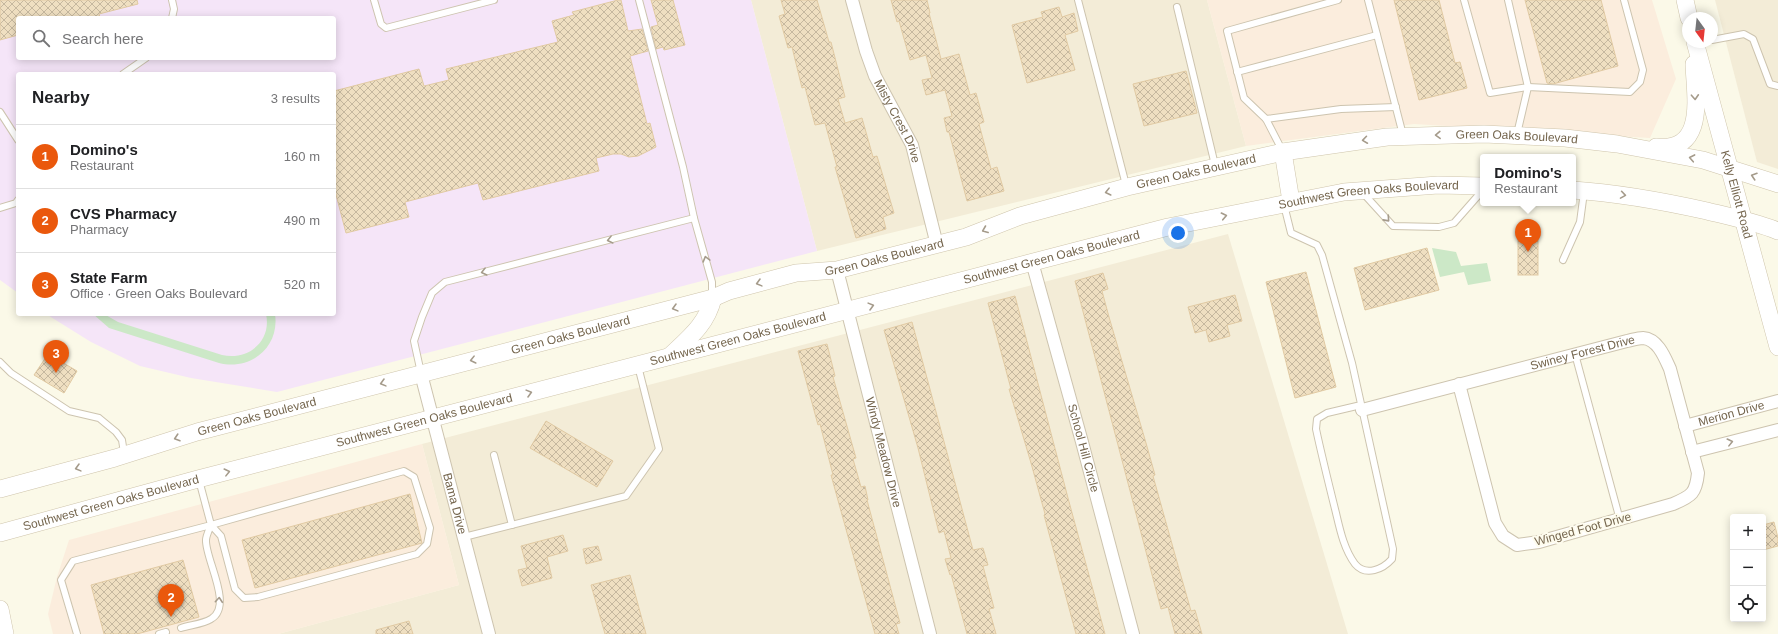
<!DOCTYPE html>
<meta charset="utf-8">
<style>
body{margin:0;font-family:Arial,sans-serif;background:#f2f2f2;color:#202124}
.controls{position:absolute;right:12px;bottom:12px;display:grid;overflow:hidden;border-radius:4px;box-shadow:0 2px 10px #0003}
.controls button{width:36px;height:36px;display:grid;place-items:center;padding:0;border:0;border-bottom:1px solid #e0e0e0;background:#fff;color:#202124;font:20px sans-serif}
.compass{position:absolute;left:1682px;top:12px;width:36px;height:36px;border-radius:50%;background:#fff;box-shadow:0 2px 10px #0003;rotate:165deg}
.you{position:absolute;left:1178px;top:233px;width:14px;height:14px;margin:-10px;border:3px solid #fff;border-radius:50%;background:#1a73e8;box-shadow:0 0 0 6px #1a73e833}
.badge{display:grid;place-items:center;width:26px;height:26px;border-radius:50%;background:#ea580c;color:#fff;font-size:13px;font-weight:700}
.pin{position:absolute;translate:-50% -33px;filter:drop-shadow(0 1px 2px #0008)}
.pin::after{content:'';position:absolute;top:21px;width:14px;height:12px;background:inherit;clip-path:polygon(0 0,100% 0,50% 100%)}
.popup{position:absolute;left:1480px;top:154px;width:96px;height:52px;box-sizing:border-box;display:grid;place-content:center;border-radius:4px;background:#fff;filter:drop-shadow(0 1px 3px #0005);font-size:13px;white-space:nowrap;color:#757577}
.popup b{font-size:15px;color:#202124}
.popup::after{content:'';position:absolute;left:50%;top:100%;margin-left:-8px;border:8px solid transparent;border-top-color:#fff}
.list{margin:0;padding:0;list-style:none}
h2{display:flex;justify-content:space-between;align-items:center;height:52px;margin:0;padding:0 16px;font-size:17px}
h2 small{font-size:13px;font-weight:400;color:#757577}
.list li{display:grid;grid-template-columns:26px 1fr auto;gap:12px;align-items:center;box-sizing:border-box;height:64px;padding:0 16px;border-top:1px solid #e0e0e0}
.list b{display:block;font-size:15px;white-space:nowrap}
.list p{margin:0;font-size:13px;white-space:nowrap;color:#757577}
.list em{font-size:13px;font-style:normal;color:#757577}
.icon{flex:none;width:22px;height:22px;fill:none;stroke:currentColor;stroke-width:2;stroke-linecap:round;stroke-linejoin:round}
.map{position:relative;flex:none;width:1778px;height:634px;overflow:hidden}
.search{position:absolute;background:#fff;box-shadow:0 2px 10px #0003;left:16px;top:16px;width:320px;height:44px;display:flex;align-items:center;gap:10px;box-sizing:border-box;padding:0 14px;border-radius:4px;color:#757577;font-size:15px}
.panel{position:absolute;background:#fff;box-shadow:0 2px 10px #0003;left:16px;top:72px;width:320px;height:244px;border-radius:4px}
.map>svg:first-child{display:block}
</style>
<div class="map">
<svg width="1778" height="634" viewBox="0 0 1778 634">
<defs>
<pattern id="building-cross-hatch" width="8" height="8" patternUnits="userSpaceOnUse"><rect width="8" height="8" fill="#efdfc1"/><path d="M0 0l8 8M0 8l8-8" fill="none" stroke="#c6b89f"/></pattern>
</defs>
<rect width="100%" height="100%" fill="#fbf9e8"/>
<g fill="#f3ecd7">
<path d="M 751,0 L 1207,0 L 1246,146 L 817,251 Z"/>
<path d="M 1715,0 L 1778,0 L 1778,169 L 1757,162 Z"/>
<path d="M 1228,234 L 1348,634 L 278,634 L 459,585 L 422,444 Z"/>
</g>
<g fill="#fbeddd">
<path d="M 1207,0 L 1652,0 L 1676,79 L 1650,138 L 1414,124 L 1246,146 Z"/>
<path d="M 422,444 L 459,585 L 278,634 L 53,634 L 48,614 L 57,577 L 69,540 Z"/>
</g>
<path fill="#f5e5f8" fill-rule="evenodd" d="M 0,0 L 751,0 L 817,251 L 277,392 L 191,378 L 140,366 L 91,342 L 46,314 L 334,314 L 334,74 L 18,74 L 18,293 L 0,280 ZM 18,18 L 334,18 L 334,58 L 18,58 Z"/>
<g fill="#cce8c7">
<path d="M 1432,248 L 1456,252 L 1461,266 L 1487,263 L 1491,281 L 1468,285 L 1464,272 L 1440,277 Z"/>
<path d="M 93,314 L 104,314 L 118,322 L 222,355 C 248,361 272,341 266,314 L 275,314 C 280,347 251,371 219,363 L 109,328 Z"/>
</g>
<g fill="url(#building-cross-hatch)" stroke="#e1caa3">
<path d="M 0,0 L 137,0 L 138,4 L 99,14 L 100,18 L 18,18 L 18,35 L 0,40 Z"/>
<path d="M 618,0 L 621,0 L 628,31 L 642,29 L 648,51 L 630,56 L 647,124 L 650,123 L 656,147 L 638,156 L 629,157 L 621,154 L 613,154 L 596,158 L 599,171 L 483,200 L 478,183 L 405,202 L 409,217 L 346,233 L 334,187 L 334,91 L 419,69 L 424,86 L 449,80 L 446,69 L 558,42 L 552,21 L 574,15 L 572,12 Z"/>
<path d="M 651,0 L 673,0 L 685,45 L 664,50 L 663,47 L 656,49 L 651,27 L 658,25 Z"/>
<path d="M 781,0 L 817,0 L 829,42 L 831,42 L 845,97 L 838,99 L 845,123 L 862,118 L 873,157 L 877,156 L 894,213 L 883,217 L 886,229 L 856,238 L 835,167 L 837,167 L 825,123 L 815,125 L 805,87 L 802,88 L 792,47 L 788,48 L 779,16 L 785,14 Z"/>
<path d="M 891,0 L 927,0 L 930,13 L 929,13 L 941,59 L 959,54 L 970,95 L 976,93 L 984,122 L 979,124 L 991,169 L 997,167 L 1004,191 L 967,201 L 949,132 L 947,132 L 944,118 L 952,116 L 945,90 L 926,95 L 922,80 L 932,78 L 926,55 L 910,60 L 899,21 L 897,22 Z"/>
<path d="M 1394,0 L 1439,0 L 1455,63 L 1460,62 L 1467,88 L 1419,100 Z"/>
<path d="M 1525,0 L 1601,0 L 1618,66 L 1553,84 L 1547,83 Z"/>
<path d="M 1059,7 L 1062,17 L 1074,13 L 1078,31 L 1065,35 L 1075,70 L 1027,83 L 1012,25 L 1043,17 L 1041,12 Z"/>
<path d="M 1186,71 L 1197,113 L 1144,126 L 1133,84 Z"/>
<rect x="1518" y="229" width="20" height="46"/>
<path d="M 1427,248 L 1439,290 L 1365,310 L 1354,268 Z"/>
<path d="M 1306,272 L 1336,387 L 1295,398 L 1266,282 Z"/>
<path d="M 1103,273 L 1108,289 L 1102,291 L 1109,317 L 1146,443 L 1155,475 L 1153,476 L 1179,569 L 1191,611 L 1195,610 L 1202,634 L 1175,634 L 1168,607 L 1161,609 L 1075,281 Z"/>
<path d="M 1235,295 L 1242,321 L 1227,325 L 1230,336 L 1209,342 L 1206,330 L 1195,333 L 1188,307 Z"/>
<path d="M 1015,296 L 1068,498 L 1105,634 L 1076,634 L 1044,515 L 1045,514 L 1031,463 L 1009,389 L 1011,389 L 988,303 Z"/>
<path d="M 912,322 L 973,550 L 983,548 L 988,565 L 983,566 L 994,608 L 989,609 L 996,634 L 967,634 L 951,574 L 950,575 L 945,559 L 951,558 L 944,531 L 939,533 L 918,448 L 884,330 Z"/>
<path d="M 827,344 L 835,376 L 833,377 L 856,458 L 853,459 L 861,487 L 865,486 L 868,500 L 867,500 L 900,623 L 896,624 L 899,634 L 875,634 L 831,475 L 833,475 L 820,424 L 818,425 L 798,351 Z"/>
<path d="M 48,354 L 77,371 L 64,393 L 34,375 Z"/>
<path d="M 546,421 L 613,461 L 597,487 L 530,448 Z"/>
<path d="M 410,494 L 422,543 L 255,588 L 242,540 Z"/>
<path d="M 1774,522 L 1778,538 L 1778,546 L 1763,550 L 1763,525 Z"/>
<path d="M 563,535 L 568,551 L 547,557 L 552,578 L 522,586 L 518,570 L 527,568 L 521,546 Z"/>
<path d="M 598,546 L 602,560 L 586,564 L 583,549 Z"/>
<path d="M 183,560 L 199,617 L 137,634 L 104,634 L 91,585 Z"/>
<path d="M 630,575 L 646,634 L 605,634 L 591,585 Z"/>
<path d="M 409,621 L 413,634 L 376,634 L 376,630 Z"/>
</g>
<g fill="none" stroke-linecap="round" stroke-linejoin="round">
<defs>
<g id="lane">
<path d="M 374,0 L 381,24 L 386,28 L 494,0"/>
<path d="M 639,0 L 683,167 L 694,218"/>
<path d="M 1078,0 L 1126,185"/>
<path d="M 1368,0 L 1403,135"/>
<path d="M 1464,0 L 1490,93 L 1528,87 L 1508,0"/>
<path d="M 1177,7 L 1215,165"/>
<path d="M 172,18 L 174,9 L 172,0"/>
<path d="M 1712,40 L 1744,34 L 1753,39 L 1770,84 L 1778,86"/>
<path d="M 1237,72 L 1377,35"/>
<path d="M 123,74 L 146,58"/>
<path d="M 0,112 L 18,140"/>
<path d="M 1266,119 L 1341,109 L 1396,107"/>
<path d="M 1517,134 L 1528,87 L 1630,92 L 1640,82 L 1643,70 L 1624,0"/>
<path d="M 1282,150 L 1266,119 L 1244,98 L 1227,31 L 1338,0"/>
<path d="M 1363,193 L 1393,226 L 1439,227 L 1454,223 L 1483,190"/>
<path d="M 1284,205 L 1291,233 L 1317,245 L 1322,255 L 1352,363 L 1393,549 L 1392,559 C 1383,569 1366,577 1355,564 C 1344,549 1340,530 1336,513 C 1329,485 1322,457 1316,429 L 1317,419 L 1327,413 L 1361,405"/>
<path d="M 0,208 L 16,203 L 18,200"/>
<path d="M 1563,260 L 1580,222 L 1584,192"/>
<path d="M 1575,354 L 1620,520"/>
<path d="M 0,362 L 11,373 L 69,411 L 99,418 L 116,432 L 122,440 L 124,453"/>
<path d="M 421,373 L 414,341 L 422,317 L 432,293 L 445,282 L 694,218 L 712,282 L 712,296"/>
<path d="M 494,455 L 512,525"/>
<path d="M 404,471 L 414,477 L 430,528 L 427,544 L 417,554 L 258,597 L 244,598 L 235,589 L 221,536 L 211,525 Z"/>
<path d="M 464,537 L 626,496 L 659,449 L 638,366"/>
<path d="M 181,628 C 190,625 203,624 211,619 C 234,606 205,559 206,540 C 206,536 209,530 211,525"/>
<path d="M 77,634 L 61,580 L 73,561 L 211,525 L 199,480"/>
<path d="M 159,634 L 166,632"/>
</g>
<g id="street">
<path id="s1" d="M 852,0 L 866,51 L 875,76 L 912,145 L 937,245"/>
<path id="s2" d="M 1032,262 L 1082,442 L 1133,634"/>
<path id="s3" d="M 837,270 L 930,634"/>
<path id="s4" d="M 421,374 L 489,634"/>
<path id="s5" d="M 1362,410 C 1450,387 1538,364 1627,341 C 1632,340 1638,338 1643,338 C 1658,339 1665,358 1670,369 L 1698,473 C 1696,493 1692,496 1673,504 L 1539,542 L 1517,545 L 1503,536 L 1495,523 L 1459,384"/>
<path id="s6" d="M 1685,426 L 1778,401"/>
<path d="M 1692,452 L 1778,430"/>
</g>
<g id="secondary">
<path d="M 1685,0 L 1689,18"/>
<path id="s7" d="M 1695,42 L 1778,347"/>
<path d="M 1656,147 C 1707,152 1695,96 1694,64"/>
<path d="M 1283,152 L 1291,201"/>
<path d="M 1573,190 C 1618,193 1662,201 1707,211 C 1731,217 1755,222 1778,231"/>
<path d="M 670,356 C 689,338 707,324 713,298"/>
<path id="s8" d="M 0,489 L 115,458 L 197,432 L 713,298 L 729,291 L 796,273 L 837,270 L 966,237 L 1020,216 L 1127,187 L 1283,152 L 1387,137 L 1484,134 L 1565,138 L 1617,144 L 1703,160 L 1778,184"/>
<path id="s9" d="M 0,533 L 198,479 L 1168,227 L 1344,192 L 1438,185 L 1483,186"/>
<path d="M 0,609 L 5,634"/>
</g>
</defs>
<use href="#lane" stroke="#cdc4af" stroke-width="8"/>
<use href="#street" stroke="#cdc4af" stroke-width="14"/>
<use href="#secondary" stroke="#cfc5ac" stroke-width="18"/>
<use href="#lane" stroke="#fff" stroke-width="6"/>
<use href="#street" stroke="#fff" stroke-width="12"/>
<use href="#secondary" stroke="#fff" stroke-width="17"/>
</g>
<defs><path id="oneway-chevron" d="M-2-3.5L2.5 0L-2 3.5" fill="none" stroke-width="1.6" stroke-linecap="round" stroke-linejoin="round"/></defs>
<g stroke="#a59b8b">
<use href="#oneway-chevron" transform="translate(1695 97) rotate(87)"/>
<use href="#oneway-chevron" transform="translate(1438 135) rotate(178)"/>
<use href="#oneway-chevron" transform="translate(1365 140) rotate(172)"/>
<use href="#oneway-chevron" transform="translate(1692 158) rotate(-169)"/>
<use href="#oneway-chevron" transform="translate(1754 176) rotate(-162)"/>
<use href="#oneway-chevron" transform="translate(1108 192) rotate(166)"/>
<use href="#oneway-chevron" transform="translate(1623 195) rotate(9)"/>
<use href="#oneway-chevron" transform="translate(1224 216) rotate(-12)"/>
<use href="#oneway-chevron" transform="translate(1387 219) rotate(48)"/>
<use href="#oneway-chevron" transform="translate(985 230) rotate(158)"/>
<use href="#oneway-chevron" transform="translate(610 240) rotate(166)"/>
<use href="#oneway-chevron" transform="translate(706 259) rotate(-105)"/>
<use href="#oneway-chevron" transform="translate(484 272) rotate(166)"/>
<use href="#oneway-chevron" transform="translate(759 283) rotate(165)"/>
<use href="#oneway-chevron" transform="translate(871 306) rotate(-15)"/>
<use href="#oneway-chevron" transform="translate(675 308) rotate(165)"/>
<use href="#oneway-chevron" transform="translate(473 360) rotate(166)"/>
<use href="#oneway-chevron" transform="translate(383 383) rotate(165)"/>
<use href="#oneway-chevron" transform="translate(529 393) rotate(-15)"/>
<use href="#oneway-chevron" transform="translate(177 438) rotate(162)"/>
<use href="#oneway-chevron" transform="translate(1730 442) rotate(-14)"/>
<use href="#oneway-chevron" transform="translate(78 468) rotate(165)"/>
<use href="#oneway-chevron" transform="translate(227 472) rotate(-14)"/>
<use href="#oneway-chevron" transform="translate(219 600) rotate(-85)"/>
</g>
<g text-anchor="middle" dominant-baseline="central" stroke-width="4" stroke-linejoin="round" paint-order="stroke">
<g font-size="12" fill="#74654d" stroke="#fefcee">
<text stroke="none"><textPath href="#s1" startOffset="130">Misty Crest Drive</textPath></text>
<text stroke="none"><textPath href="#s8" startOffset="1563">Green Oaks Boulevard</textPath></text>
<text stroke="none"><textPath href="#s8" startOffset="1239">Green Oaks Boulevard</textPath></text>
<text stroke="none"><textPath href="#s7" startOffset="158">Kelly Elliott Road</textPath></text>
<text stroke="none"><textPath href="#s9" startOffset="1411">Southwest Green Oaks Boulevard</textPath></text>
<text stroke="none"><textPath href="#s8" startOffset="915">Green Oaks Boulevard</textPath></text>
<text stroke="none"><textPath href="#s9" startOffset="1087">Southwest Green Oaks Boulevard</textPath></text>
<text stroke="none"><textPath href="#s8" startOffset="591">Green Oaks Boulevard</textPath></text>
<text stroke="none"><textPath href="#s9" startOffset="763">Southwest Green Oaks Boulevard</textPath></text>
<text stroke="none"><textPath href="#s5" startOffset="228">Swiney Forest Drive</textPath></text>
<text stroke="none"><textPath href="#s6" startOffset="48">Merion Drive</textPath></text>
<text stroke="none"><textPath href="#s8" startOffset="267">Green Oaks Boulevard</textPath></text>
<text stroke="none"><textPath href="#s9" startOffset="439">Southwest Green Oaks Boulevard</textPath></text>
<text stroke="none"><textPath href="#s2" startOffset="193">School Hill Circle</textPath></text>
<text stroke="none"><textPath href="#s3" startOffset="188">Windy Meadow Drive</textPath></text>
<text stroke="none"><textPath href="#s9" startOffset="115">Southwest Green Oaks Boulevard</textPath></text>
<text stroke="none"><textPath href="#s4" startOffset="134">Bama Drive</textPath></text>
<text transform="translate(1583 529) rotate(-15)">Winged Foot Drive</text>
</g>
</g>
</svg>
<div class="controls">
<button>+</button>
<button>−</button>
<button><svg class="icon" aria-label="locate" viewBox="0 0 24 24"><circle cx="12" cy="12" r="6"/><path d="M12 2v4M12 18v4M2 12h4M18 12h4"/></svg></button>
</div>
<svg class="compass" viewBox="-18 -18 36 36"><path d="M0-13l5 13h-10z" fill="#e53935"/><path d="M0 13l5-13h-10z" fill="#757577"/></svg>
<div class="you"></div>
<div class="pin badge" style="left:1528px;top:252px">1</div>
<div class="popup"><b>Domino's</b>Restaurant</div>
<div class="pin badge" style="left:171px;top:617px">2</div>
<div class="pin badge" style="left:56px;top:373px">3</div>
<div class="search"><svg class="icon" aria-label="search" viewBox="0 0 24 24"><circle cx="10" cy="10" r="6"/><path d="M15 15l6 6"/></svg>Search here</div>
<section class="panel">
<h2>Nearby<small>3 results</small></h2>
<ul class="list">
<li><span class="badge">1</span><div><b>Domino's</b><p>Restaurant</p></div><em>160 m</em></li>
<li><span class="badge">2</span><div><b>CVS Pharmacy</b><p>Pharmacy</p></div><em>490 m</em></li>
<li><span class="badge">3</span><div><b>State Farm</b><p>Office · Green Oaks Boulevard</p></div><em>520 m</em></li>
</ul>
</section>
</div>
